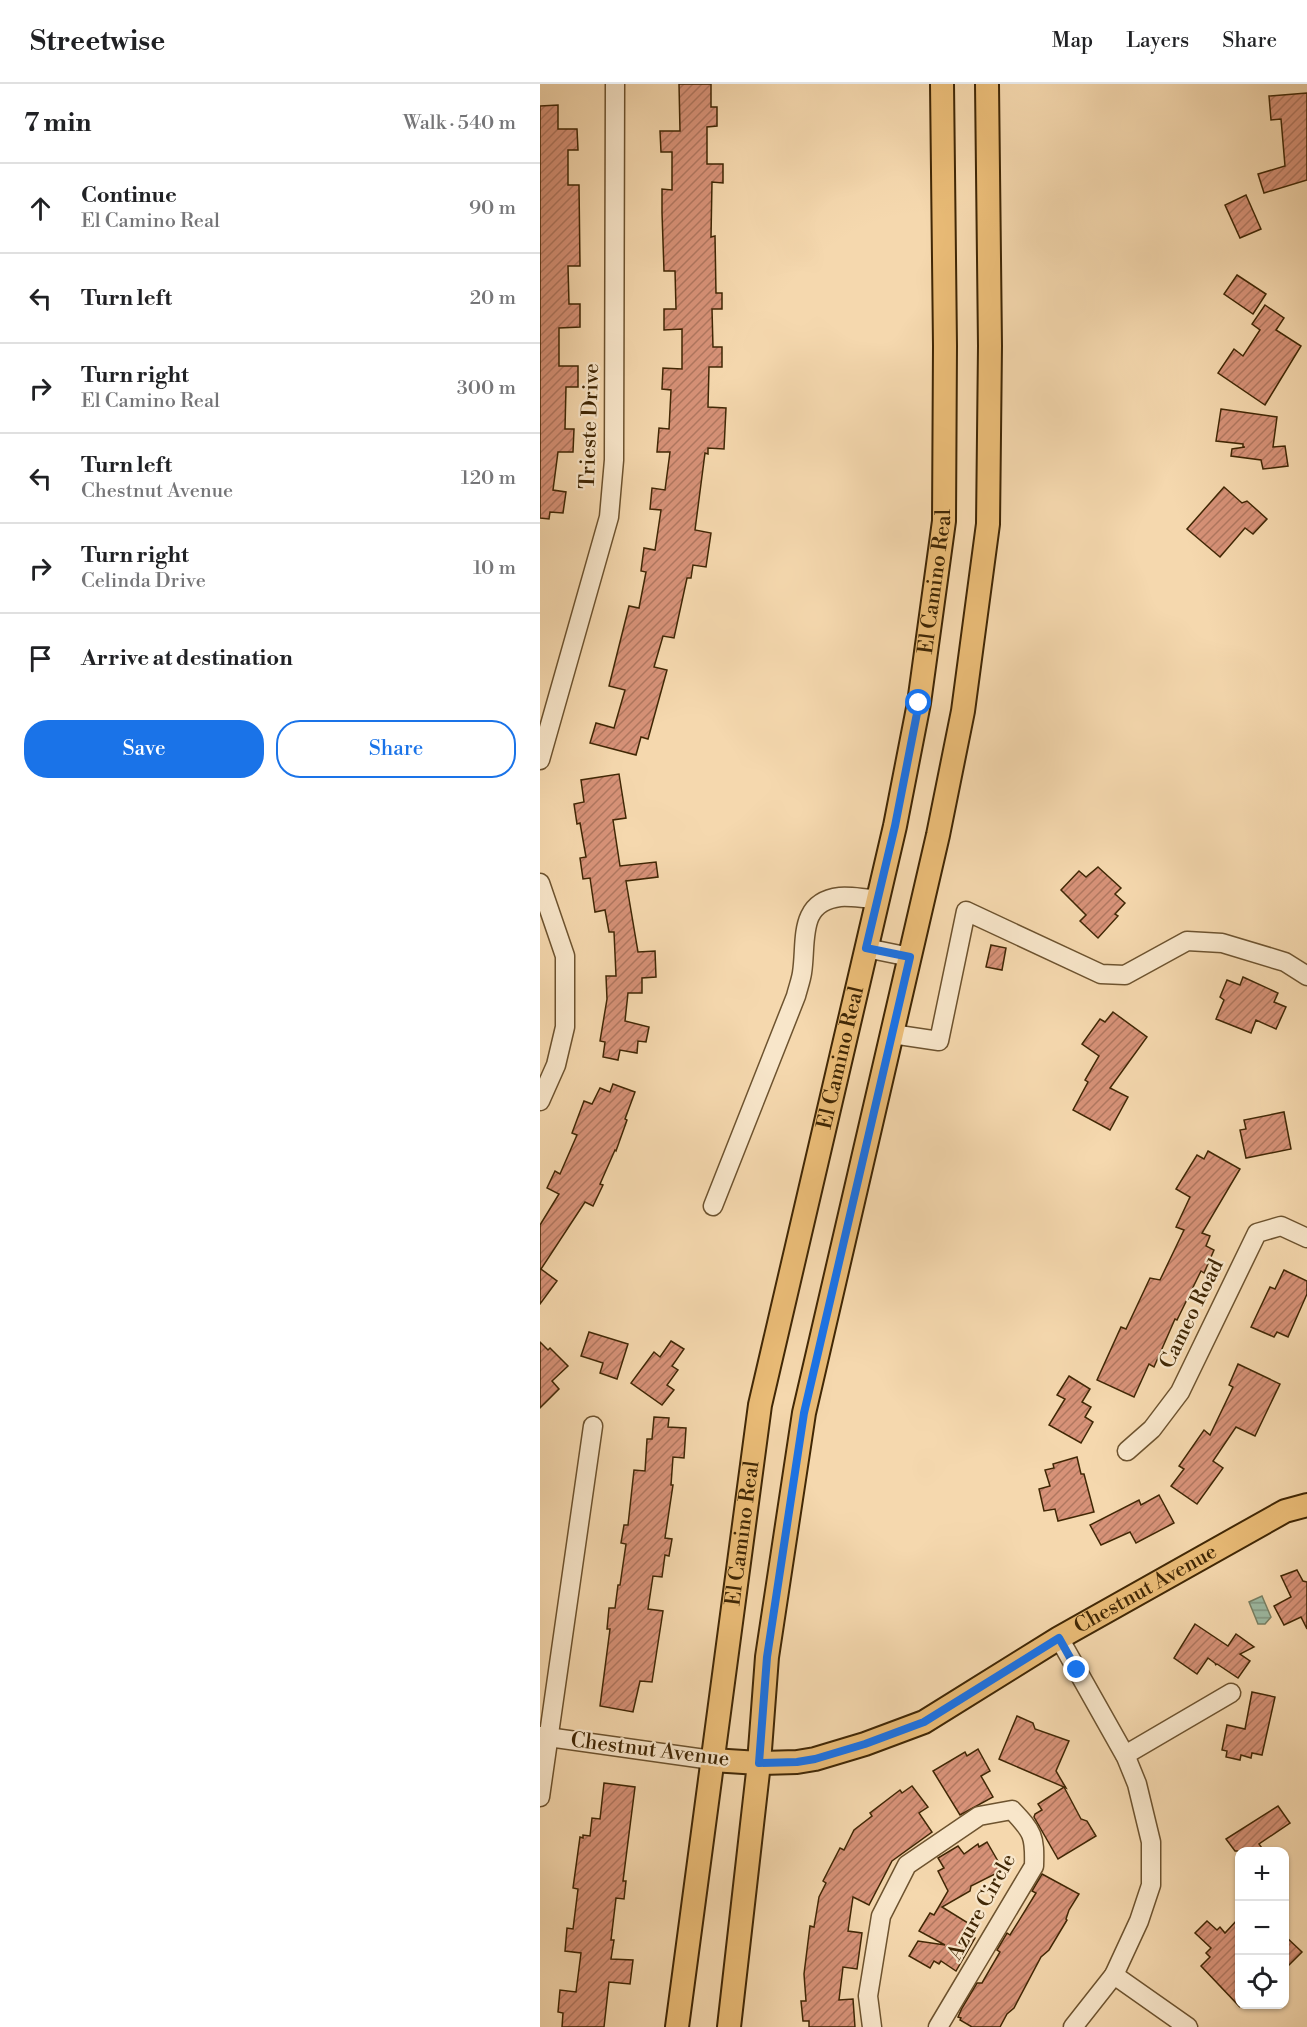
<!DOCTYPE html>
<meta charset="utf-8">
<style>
body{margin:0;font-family:"Libre Bodoni",serif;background:#f2f2f2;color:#202124}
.controls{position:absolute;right:18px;bottom:18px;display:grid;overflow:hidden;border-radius:12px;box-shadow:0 2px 4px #0004}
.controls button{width:54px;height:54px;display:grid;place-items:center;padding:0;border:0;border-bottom:2px solid #e0e0e0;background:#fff;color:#202124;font:30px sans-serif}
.stop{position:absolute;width:18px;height:18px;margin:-14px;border:4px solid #1a73e8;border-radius:50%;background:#fff}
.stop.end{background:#1a73e8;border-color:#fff;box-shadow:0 2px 6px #0008}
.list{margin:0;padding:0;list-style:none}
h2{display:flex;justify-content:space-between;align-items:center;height:78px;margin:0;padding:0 24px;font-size:26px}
h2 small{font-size:20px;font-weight:400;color:#757577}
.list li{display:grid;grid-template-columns:39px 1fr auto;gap:18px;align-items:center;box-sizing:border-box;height:90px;padding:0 24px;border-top:2px solid #e0e0e0}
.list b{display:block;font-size:22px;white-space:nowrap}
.list p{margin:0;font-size:20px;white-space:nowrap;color:#757577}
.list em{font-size:20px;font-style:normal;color:#757577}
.actions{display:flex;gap:12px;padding:18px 24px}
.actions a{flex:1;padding:14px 0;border:2px solid #1a73e8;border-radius:24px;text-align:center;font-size:21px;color:#1a73e8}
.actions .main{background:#1a73e8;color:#fff}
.icon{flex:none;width:33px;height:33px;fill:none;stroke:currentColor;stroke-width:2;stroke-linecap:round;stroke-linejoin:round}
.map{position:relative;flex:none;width:767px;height:1943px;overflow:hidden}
header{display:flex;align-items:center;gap:36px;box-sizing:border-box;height:84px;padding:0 30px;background:#fff;border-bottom:2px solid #e0e0e0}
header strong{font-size:28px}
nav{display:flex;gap:33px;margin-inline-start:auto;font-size:21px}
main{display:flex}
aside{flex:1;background:#fff}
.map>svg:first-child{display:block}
</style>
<header>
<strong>Streetwise</strong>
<nav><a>Map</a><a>Layers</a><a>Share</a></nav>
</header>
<main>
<aside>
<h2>7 min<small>Walk · 540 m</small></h2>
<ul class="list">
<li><svg class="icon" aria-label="ahead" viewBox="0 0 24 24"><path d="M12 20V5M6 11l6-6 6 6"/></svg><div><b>Continue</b><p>El Camino Real</p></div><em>90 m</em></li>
<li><svg class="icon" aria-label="left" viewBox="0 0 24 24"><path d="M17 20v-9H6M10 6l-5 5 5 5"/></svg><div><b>Turn left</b></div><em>20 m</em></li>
<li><svg class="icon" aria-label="right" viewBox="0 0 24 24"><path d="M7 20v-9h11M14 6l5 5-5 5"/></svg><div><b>Turn right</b><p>El Camino Real</p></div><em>300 m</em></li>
<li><svg class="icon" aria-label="left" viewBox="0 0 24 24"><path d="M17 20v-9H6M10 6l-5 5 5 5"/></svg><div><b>Turn left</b><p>Chestnut Avenue</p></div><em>120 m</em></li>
<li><svg class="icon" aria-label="right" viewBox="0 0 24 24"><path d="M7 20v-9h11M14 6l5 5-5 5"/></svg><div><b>Turn right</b><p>Celinda Drive</p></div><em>10 m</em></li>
<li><svg class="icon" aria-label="arrive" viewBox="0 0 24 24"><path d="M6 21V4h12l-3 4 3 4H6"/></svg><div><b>Arrive at destination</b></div></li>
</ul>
<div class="actions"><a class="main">Save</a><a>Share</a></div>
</aside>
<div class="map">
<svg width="767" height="1943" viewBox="0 0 767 1943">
<defs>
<pattern id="water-rules" width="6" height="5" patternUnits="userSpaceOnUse" patternTransform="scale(1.5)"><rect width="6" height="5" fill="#9dbba4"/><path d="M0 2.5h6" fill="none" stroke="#819884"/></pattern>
<pattern id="building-hatch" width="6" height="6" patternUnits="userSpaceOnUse" patternTransform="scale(1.5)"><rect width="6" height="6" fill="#d79278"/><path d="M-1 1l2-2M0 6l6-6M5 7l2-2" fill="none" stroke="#b07760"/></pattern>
</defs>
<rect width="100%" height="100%" fill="#f5d8ae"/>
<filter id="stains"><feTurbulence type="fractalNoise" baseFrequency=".00333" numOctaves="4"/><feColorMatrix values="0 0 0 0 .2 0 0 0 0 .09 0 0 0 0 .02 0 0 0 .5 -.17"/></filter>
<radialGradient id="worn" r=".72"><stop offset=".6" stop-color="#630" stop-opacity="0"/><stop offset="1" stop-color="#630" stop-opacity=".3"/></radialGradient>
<path fill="url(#water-rules)" stroke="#788064" stroke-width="1.5" d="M 722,1512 L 731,1533 L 725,1540 L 718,1540 L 709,1518 Z"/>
<g fill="url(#building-hatch)" stroke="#402705" stroke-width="1.5">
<path d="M 139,0 L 171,0 L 171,23 L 177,23 L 177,42 L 167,43 L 167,80 L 183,80 L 183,99 L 172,98 L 171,153 L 175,152 L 176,209 L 182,209 L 182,225 L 172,225 L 173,263 L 182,263 L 182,283 L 169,283 L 168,323 L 186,324 L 184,365 L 168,364 L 168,370 L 165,369 L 155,446 L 171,449 L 166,483 L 153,481 L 151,494 L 147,494 L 134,554 L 123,552 L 114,583 L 127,586 L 108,655 L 101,653 L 96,671 L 50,659 L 56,639 L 74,644 L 85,606 L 69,602 L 89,522 L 99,524 L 106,488 L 101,487 L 104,464 L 115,466 L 121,426 L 110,425 L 112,404 L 125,406 L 130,368 L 117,368 L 119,344 L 129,345 L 131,306 L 122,305 L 123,284 L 142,285 L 142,245 L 124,246 L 124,225 L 136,225 L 135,187 L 124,187 L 122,129 L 122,105 L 132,106 L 132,68 L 121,68 L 120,47 L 140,47 Z"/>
<path d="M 767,9 L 767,96 L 724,109 L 718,90 L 745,82 L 741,35 L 731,36 L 729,12 Z"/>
<path d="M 18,21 L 18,45 L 37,45 L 38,66 L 28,66 L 28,101 L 39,101 L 40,182 L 28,182 L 29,220 L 40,220 L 40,243 L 19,244 L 19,282 L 38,282 L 38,303 L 26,303 L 25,345 L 34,345 L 33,368 L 18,368 L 13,406 L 26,408 L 23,429 L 10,428 L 9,435 L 0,434 L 0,22 Z"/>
<path d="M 706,111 L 721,145 L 700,154 L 685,121 Z"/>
<path d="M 697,191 L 726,210 L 713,230 L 684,210 Z"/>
<path d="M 725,221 L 744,234 L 736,246 L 761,262 L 725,321 L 678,289 L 694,265 L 703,272 L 720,246 L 712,240 Z"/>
<path d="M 681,325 L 737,333 L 733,363 L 745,362 L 748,382 L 723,385 L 721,376 L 691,372 L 692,365 L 705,363 L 703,363 L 703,360 L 676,357 Z"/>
<path d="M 684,403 L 702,419 L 707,417 L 727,435 L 713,450 L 705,444 L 680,473 L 647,445 Z"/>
<path d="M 79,690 L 86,734 L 73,736 L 80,782 L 116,778 L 118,793 L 86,797 L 98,868 L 115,867 L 116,893 L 102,894 L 102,909 L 88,909 L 85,937 L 109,943 L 106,958 L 98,957 L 97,969 L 80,966 L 78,976 L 63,973 L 65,958 L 60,957 L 67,915 L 66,892 L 76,892 L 74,848 L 69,848 L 65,826 L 55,828 L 50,794 L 43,795 L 40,774 L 46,773 L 40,739 L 37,740 L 34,720 L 44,718 L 41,696 Z"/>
<path d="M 558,783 L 581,804 L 575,810 L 585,819 L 575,830 L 578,832 L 558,854 L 540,837 L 546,831 L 521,806 L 539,787 L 546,793 Z"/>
<path d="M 451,861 L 466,864 L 462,886 L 446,883 Z"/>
<path d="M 703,893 L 738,909 L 734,918 L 746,923 L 736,945 L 716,936 L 711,949 L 676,935 L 684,916 L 680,913 L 687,896 L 700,901 Z"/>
<path d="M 573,928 L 607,953 L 570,1004 L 588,1013 L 570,1046 L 533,1026 L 548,998 L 545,996 L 559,972 L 542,960 L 560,935 L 565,938 Z"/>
<path d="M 73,1000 L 95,1008 L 85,1035 L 87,1036 L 76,1067 L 75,1066 L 60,1100 L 63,1101 L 53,1122 L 45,1118 L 1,1185 L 17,1197 L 0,1220 L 0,1141 L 19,1110 L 7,1104 L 15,1087 L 20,1090 L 37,1051 L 32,1049 L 44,1017 L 52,1020 L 60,1004 L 70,1008 Z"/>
<path d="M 744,1028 L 751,1065 L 706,1074 L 700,1046 L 706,1045 L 704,1036 Z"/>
<path d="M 668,1067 L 700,1085 L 662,1149 L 670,1152 L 666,1162 L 674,1166 L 664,1189 L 661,1187 L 637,1236 L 635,1235 L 614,1283 L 609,1280 L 594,1313 L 557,1296 L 581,1243 L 586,1245 L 610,1194 L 620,1196 L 644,1146 L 636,1143 L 650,1113 L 636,1105 L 657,1071 L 664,1075 Z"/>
<path d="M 744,1186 L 767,1197 L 767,1210 L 748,1253 L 737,1248 L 734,1253 L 711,1243 L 730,1203 L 735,1205 Z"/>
<path d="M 49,1248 L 88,1260 L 77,1295 L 60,1289 L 63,1279 L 41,1272 Z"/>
<path d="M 131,1257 L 144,1265 L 132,1282 L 138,1286 L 127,1301 L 134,1306 L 122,1321 L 91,1299 L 114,1268 L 120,1273 Z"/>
<path d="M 0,1258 L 8,1266 L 10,1264 L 28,1282 L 12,1297 L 19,1305 L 0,1324 Z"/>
<path d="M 698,1280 L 740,1300 L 715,1352 L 696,1343 L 673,1377 L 683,1384 L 657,1420 L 631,1402 L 644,1385 L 639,1382 L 664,1346 L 670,1351 L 693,1303 L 689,1301 Z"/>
<path d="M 529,1292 L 550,1305 L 542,1318 L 551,1323 L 545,1333 L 553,1338 L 541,1359 L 509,1341 L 525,1315 L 517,1311 Z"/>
<path d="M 114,1333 L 129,1334 L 128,1343 L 146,1344 L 144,1374 L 133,1373 L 131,1401 L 133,1401 L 125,1454 L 132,1455 L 129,1472 L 125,1471 L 122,1493 L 113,1492 L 108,1525 L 123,1527 L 112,1598 L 100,1597 L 93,1628 L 60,1622 L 70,1545 L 67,1545 L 69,1524 L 75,1524 L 78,1501 L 80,1501 L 86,1460 L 81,1459 L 84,1441 L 88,1441 L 94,1386 L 105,1387 L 107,1355 L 112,1355 Z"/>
<path d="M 537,1373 L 541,1390 L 544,1390 L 554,1428 L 518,1437 L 515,1425 L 504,1427 L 499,1405 L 510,1402 L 505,1386 L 514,1384 L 513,1380 Z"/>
<path d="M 619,1411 L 634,1439 L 596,1459 L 590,1448 L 561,1461 L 550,1441 L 599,1416 L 601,1421 Z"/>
<path d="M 757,1486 L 763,1497 L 767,1498 L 767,1545 L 761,1533 L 744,1541 L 734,1522 L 751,1513 L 741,1492 Z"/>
<path d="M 655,1540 L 688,1562 L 696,1550 L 714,1563 L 700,1570 L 710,1577 L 698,1594 L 677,1580 L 675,1581 L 676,1580 L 668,1574 L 657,1590 L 634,1574 Z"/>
<path d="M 712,1608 L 735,1613 L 722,1671 L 712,1669 L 711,1674 L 701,1671 L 700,1676 L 686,1673 L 687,1667 L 682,1666 L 687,1641 L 705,1645 Z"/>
<path d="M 477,1632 L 493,1639 L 495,1645 L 529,1657 L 516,1687 L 526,1704 L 459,1675 Z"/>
<path d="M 438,1665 L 450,1687 L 441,1692 L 453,1713 L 420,1731 L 393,1687 L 425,1668 L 427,1672 Z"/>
<path d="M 64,1699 L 95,1703 L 83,1797 L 86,1797 L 84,1815 L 76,1814 L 71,1856 L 74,1856 L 71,1875 L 93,1876 L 90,1900 L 69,1898 L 64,1943 L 22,1943 L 23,1929 L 18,1928 L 20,1906 L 36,1908 L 41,1869 L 25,1867 L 27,1844 L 33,1845 L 38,1805 L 33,1804 L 40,1753 L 43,1754 L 43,1751 L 50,1752 L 52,1734 L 60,1735 Z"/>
<path d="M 372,1702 L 388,1723 L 379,1729 L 392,1748 L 352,1777 L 329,1821 L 313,1813 L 308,1847 L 322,1849 L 317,1885 L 303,1883 L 299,1916 L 313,1915 L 315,1943 L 269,1943 L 269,1937 L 263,1937 L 261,1917 L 266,1917 L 264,1890 L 270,1842 L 274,1843 L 279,1813 L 286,1799 L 283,1797 L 300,1764 L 304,1766 L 314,1746 L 332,1732 L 330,1729 L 360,1706 L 362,1709 Z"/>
<path d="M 524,1703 L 541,1735 L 547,1737 L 556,1752 L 518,1775 L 494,1733 L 495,1730 L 502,1726 L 498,1720 Z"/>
<path d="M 738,1722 L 750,1739 L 719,1760 L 724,1767 L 695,1767 L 686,1755 Z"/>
<path d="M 447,1758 L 463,1786 L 431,1802 L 430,1807 L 402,1823 L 428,1839 L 423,1847 L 435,1854 L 416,1887 L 401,1877 L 399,1880 L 394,1877 L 390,1884 L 369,1872 L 378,1857 L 405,1861 L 379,1847 L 390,1829 L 394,1831 L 408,1807 L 398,1787 L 404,1784 L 398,1774 L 418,1762 L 424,1770 L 438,1760 L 439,1763 Z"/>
<path d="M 502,1790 L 539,1810 L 529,1826 L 526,1835 L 527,1836 L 509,1866 L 501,1873 L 474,1924 L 467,1930 L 460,1943 L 432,1943 L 420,1936 L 421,1934 L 418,1933 L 422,1924 L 437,1899 L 442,1899 L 460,1868 L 457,1866 L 467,1849 L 470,1851 L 496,1809 L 492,1807 Z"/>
<path d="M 699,1834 L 699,1922 L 661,1882 L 670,1873 L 666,1869 L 671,1864 L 655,1849 L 667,1837 L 677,1846 L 680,1843 L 685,1849 Z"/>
<path d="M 744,1851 L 762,1868 L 744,1886 Z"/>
</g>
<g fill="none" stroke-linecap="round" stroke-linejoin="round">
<defs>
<g id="minor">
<path d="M 0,676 L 69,433 L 74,376 L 75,0"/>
<path d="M 0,799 L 25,872 L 25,943 L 16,981 L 0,1017"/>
<path d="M 326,864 L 370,873"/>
<path d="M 352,950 L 399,957 L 426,827 L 561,890 L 585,891 L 647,857 L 682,859 L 745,878 L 767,892"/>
<path d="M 173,1122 L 256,912 C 258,904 261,896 262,889 C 267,858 257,818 300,813 C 312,812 325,815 337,815"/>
<path d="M 587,1367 L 612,1345 L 640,1308 L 717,1149 L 741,1142 L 767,1154"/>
<path d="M 519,1554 L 586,1673 L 597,1700 L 611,1758 L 611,1801 L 599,1837 L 574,1891 L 533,1943"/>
<path d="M 0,1652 L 172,1676"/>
<path d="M 585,1671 L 691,1609"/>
<path d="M 0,1713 L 53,1342"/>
<path d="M 574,1891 L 648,1943"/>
<path d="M 332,1943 L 328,1912 L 341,1832 L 367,1781 L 439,1732 L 472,1726 C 493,1748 495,1752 494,1782 L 398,1943"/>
</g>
<g id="major">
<path id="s1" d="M 172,1676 L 219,1679 L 257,1678 L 275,1675 L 325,1660 L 384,1638 L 519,1554 L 745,1427 L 767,1421"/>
<path id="s2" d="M 137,1943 L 220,1321 L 355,742 L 379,619 L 404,437 L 405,262 L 402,0"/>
<path d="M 189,1943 L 219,1679 L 227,1573 L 264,1329 L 398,751 L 423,627 L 448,440 L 450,262 L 447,0"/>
</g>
</defs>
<use href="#minor" stroke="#6d532f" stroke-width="21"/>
<use href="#major" stroke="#402705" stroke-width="26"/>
<use href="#minor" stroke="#f8e6ca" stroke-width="18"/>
<use href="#major" stroke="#eabc77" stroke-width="22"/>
</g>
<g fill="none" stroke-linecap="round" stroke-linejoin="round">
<path stroke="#1a73e8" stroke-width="8" d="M 379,619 L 355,742 L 326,864 L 370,873 L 264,1329 L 227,1573 L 219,1679 L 257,1678 L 275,1675 L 325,1660 L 384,1638 L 519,1554 L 537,1586"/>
</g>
<g text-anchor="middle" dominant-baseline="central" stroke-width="4.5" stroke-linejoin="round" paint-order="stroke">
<g font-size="21" fill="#402705" stroke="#f8e6ca">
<text transform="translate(50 342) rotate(-88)">Trieste Drive</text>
<text stroke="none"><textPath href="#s2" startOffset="1470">El Camino Real</textPath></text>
<text stroke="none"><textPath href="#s2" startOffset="984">El Camino Real</textPath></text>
<text transform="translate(652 1230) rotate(-64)">Cameo Road</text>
<text stroke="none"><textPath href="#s2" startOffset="498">El Camino Real</textPath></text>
<text stroke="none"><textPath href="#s1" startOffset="477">Chestnut Avenue</textPath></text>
<text transform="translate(110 1666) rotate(7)">Chestnut Avenue</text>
<text transform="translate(442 1823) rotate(-61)">Azure Circle</text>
</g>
</g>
<rect width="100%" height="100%" filter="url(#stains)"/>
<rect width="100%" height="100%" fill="url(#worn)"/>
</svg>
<div class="controls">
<button>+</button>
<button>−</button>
<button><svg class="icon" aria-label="locate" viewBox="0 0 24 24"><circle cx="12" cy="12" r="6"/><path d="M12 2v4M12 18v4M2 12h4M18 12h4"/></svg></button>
</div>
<div class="stop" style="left:379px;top:619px"></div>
<div class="stop end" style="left:537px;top:1586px"></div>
</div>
</main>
